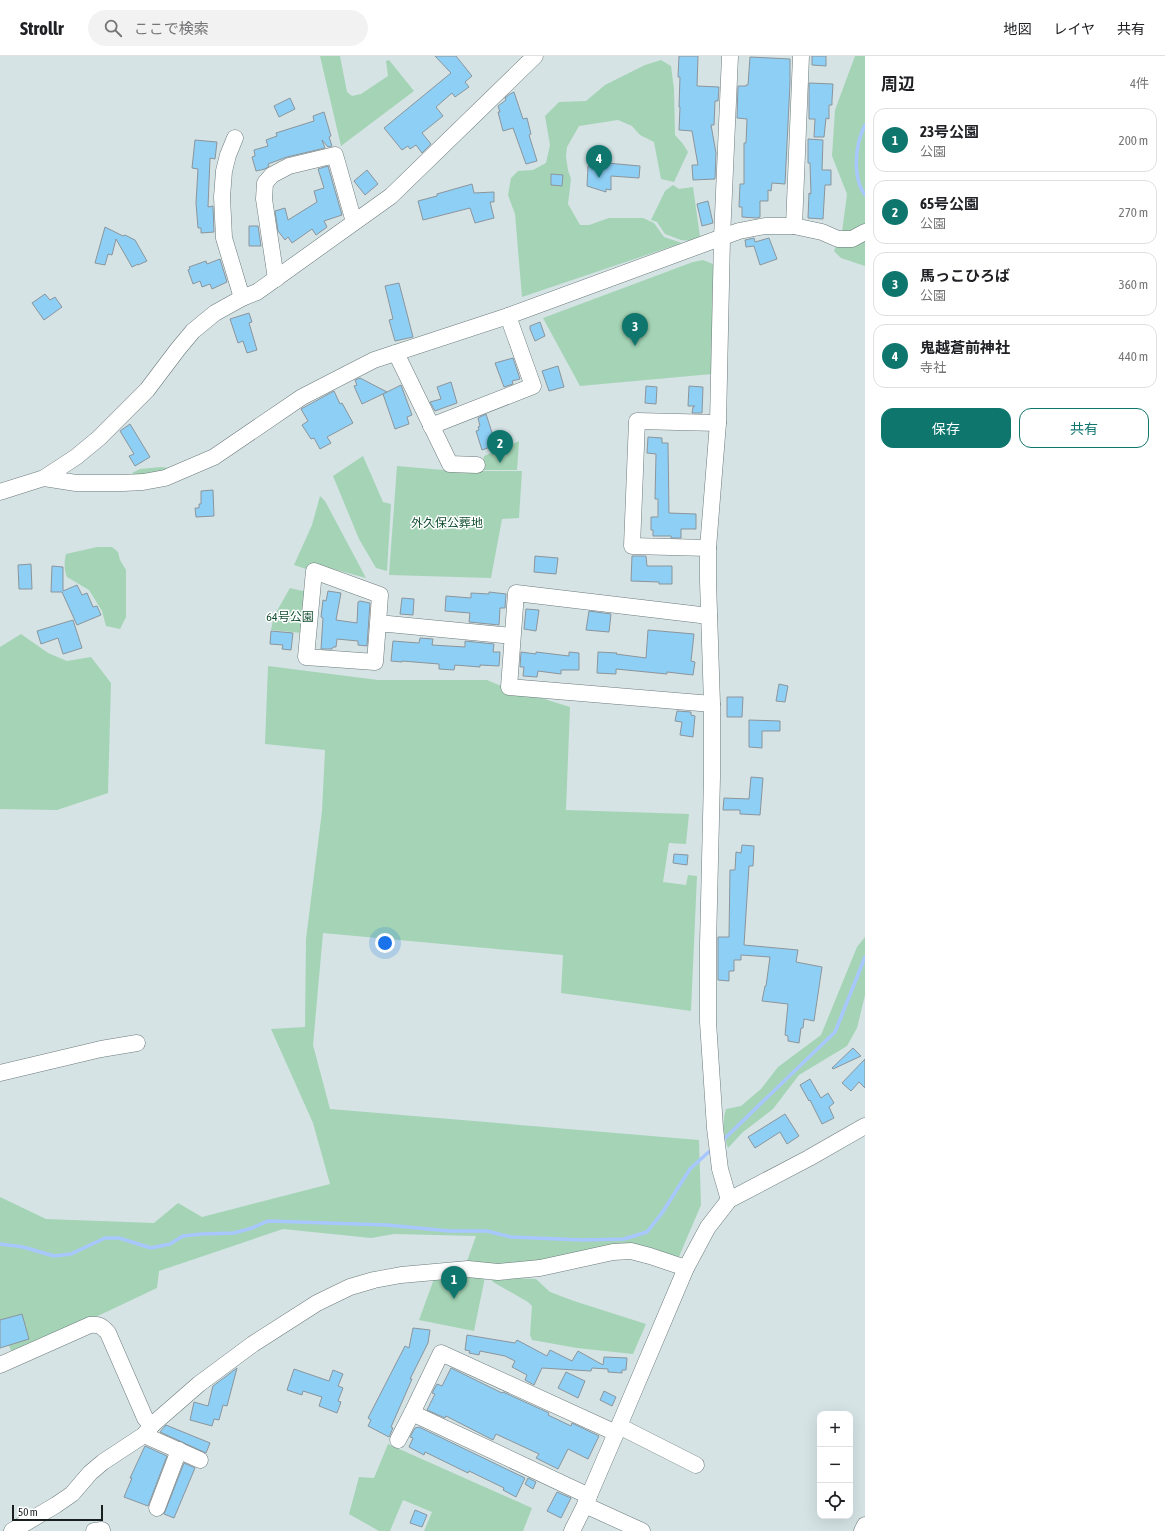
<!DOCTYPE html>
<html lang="ja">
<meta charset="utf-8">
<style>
body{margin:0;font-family:"Asap Condensed","Noto Sans JP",sans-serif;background:#f2f2f2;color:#202124}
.controls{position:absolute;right:12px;bottom:12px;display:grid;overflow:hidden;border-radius:8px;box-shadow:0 4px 16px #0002}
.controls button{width:36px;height:36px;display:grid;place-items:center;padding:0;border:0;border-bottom:1px solid #e0e0e0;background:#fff;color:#202124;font:20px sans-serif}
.scale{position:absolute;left:12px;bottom:10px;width:91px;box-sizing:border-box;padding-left:4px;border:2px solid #191e1f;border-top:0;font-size:11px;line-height:14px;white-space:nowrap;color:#191e1f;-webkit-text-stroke:3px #fff;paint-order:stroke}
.you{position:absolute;left:385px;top:887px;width:14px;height:14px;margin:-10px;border:3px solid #fff;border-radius:50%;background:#1a73e8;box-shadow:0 0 0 6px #1a73e833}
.badge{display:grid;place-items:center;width:26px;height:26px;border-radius:50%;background:#0f766e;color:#fff;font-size:13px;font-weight:700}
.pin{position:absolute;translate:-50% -33px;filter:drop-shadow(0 1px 2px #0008)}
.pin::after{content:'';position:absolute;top:21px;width:14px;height:12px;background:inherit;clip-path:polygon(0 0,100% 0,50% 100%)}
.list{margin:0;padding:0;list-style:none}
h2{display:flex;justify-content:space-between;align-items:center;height:52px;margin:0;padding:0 16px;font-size:17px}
h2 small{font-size:13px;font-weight:400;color:#757577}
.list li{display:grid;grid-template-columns:26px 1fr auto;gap:12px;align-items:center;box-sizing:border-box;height:64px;margin:0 8px 8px;padding:0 8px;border:1px solid #e0e0e0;border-radius:12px}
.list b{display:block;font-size:15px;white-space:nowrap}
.list p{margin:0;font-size:13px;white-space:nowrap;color:#757577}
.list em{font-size:13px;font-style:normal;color:#757577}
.actions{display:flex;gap:8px;padding:12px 16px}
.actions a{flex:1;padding:9px 0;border:1px solid #0f766e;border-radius:12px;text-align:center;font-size:14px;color:#0f766e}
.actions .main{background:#0f766e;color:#fff}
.icon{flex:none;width:22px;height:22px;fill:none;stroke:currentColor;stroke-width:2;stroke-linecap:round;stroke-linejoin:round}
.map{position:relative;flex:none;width:865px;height:1475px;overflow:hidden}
header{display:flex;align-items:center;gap:24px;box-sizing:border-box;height:56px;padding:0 20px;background:#fff;border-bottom:1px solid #e0e0e0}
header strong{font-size:19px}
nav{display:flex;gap:22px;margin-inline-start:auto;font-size:14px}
.search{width:280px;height:36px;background:#f2f2f2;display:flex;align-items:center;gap:10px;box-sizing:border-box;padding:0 14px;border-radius:22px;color:#757577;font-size:15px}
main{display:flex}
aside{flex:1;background:#fff}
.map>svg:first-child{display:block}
</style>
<header>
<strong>Strollr</strong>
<div class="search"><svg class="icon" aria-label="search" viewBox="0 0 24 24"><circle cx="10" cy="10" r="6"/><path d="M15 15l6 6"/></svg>ここで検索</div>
<nav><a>地図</a><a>レイヤ</a><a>共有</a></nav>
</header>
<main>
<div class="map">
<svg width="865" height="1475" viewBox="0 0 865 1475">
<rect width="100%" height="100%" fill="#d5e3e5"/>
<g fill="#a4d4b5">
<path d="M 320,0 L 340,0 L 347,36 L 352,40 L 361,38 L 388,20 L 386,5 L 389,4 L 414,35 L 341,90 Z"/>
<path d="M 855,0 L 865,0 L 865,171 L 854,178 L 842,176 L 847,138 L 832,100 L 835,54 Z"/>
<path d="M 661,4 L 671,10 L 674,33 L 675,79 L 683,88 L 688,96 L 674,126 L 661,123 L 654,86 L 640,79 L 632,70 L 618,64 L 579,70 L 567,91 L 566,101 L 568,114 L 571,123 L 568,148 L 580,169 L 589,169 L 609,162 L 643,162 L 654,167 L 664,181 L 682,187 L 522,241 L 515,158 L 508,139 L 511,122 L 518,115 L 533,114 L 546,107 L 550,89 L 545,60 L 559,46 L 586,45 L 605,29 L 645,9 Z"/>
<path d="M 673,129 L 679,133 L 693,131 L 700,181 L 692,185 L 681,184 L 665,178 L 657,166 L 651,164 L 665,135 Z"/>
<path d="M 865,179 L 865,210 L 841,202 L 834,195 L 838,185 Z"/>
<path d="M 703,204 L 713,208 L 712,318 L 580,330 L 543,262 L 693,206 Z"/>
<path d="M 519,385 L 517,414 L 481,414 L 484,400 Z"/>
<path d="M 363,400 L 383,446 L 391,448 L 387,515 L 376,512 L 359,483 L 333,420 Z"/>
<path d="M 397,410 L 455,415 L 522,415 L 519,462 L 502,463 L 491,522 L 389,519 Z"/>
<path d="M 161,411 L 170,412 L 170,417 L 141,422 L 132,417 L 140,413 Z"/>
<path d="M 320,440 L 325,445 L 366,522 L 311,507 L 309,514 L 294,509 L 312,469 Z"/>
<path d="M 97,491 L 112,491 L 118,496 L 120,504 L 126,514 L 126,561 L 120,573 L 106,570 L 102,555 L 89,534 L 67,521 C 64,513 64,507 66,498 Z"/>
<path d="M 290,532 L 307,536 L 302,577 L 271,574 L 274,560 Z"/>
<path d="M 21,578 L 48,597 L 67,605 L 91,601 L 111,627 L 108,737 L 57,754 L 0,753 L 0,591 Z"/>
<path d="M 268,610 L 378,624 L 487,624 L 499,629 L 570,651 L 566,754 L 689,758 L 686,788 L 669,787 L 663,826 L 686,829 L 688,819 L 697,820 L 691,955 L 561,937 L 563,899 L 323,877 L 313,989 L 330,1053 L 699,1084 L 701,1149 L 675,1210 L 622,1197 L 524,1215 L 466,1208 L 476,1180 L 394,1178 L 371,1182 L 283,1173 L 159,1215 L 157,1232 L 13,1300 L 0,1266 L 0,1141 L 46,1163 L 154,1167 L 178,1147 L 202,1161 L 330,1128 L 313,1067 L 271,973 L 305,971 L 306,883 L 322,755 L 325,694 L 265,688 Z"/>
<path d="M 865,881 L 865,939 L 857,972 L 847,990 L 799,1019 L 773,1053 L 743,1076 L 728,1092 C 723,1079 722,1066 726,1053 L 741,1050 L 761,1033 L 778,1011 L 821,979 L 857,891 Z"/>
<path d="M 462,1218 L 485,1221 L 474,1275 L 419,1264 L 434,1223 Z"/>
<path d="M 489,1221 L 536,1223 L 550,1236 L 574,1245 L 646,1268 L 633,1298 L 577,1292 L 532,1284 L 530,1279 L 532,1250 L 528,1246 L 493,1226 Z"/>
<path d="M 388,1388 L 532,1452 L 523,1475 L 424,1475 L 432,1456 L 403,1444 L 390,1475 L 379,1475 L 349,1458 L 359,1421 L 374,1422 Z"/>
</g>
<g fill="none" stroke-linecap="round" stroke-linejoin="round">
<g stroke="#a8c7fe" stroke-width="3.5">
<path d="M 865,69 C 855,88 852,122 865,139"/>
<path d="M 721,1086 L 835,976 L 865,901"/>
<path d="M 0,1188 L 23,1191 L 54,1200 L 71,1198 L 105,1182 L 119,1182 L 151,1192 L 170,1188 L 183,1180 L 202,1178 L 234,1177 L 252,1172 L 268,1165 L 387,1169 L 449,1175 L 487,1175 L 511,1181 L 583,1184 L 624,1183 L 647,1176 L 662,1157 L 690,1113 L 713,1092"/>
</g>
</g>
<g fill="#8ecff6" stroke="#8b959b">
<path d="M 435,0 L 456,0 L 472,20 L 465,26 L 469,31 L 455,41 L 452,37 L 436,51 L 443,60 L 422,77 L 431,88 L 422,97 L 416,89 L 410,93 L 408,90 L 402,94 L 384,72 L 451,17 Z"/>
<path d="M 679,0 L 698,0 L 697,30 L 719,31 L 718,45 L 715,45 L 714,69 L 711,69 L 716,97 L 715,123 L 693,124 L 692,109 L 698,109 L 692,75 L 679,74 L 680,51 L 679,51 L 680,21 L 678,21 Z"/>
<path d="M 812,0 L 826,0 L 826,10 L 812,9 Z"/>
<path d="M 750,1 L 790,3 L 790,27 L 785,128 L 772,127 L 771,135 L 768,134 L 768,145 L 760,145 L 760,161 L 757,162 L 742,161 L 742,151 L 739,151 L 740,128 L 744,128 L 744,87 L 746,87 L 747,63 L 737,62 L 738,30 L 746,30 L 746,29 L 748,29 Z"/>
<path d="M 809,27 L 833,28 L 832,44 L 832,49 L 829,49 L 829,63 L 826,62 L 824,81 L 814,81 L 815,63 L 809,63 Z"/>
<path d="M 514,36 L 523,63 L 527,62 L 531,78 L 529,79 L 537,105 L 526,108 L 513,72 L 503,75 L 498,56 L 500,56 L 498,50 L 506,44 L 505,42 L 510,38 Z"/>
<path d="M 290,42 L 295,53 L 279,61 L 274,50 Z"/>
<path d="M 324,56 L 331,80 L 329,81 L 332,90 L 328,91 L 322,84 L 325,92 L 287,101 L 268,108 L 269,110 L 265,113 L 256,115 L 252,101 L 255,100 L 254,94 L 268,90 L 266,84 L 277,80 L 276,77 L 314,65 L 313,60 Z"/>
<path d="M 808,83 L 823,84 L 822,114 L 831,114 L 831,129 L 825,129 L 823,163 L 808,162 L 809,137 L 811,138 L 810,107 L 808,107 Z"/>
<path d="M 195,84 L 217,86 L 215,103 L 210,102 L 208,151 L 213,150 L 214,176 L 201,177 L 201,172 L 198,172 L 196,147 L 198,113 L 192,112 Z"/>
<path d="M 598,96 L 608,98 L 607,107 L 640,110 L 639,122 L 611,120 L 611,134 L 606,133 L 606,136 L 587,130 L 588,110 L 592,110 L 593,106 L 597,106 Z"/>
<path d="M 328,110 L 342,159 L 324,165 L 327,171 L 316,179 L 312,173 L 292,187 L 288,181 L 285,184 L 278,175 L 275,155 L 285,152 L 288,164 L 317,146 L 314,135 L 324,132 L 318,113 Z"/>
<path d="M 367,114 L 378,128 L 365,139 L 354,125 Z"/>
<path d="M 551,118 L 563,119 L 562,130 L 551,129 Z"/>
<path d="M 472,128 L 474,137 L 494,136 L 494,146 L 490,146 L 494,162 L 475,167 L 470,152 L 423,164 L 418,145 L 437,140 L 437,138 Z"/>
<path d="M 708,145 L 713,167 L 702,170 L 697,148 Z"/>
<path d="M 249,170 L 258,170 L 261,190 L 249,190 Z"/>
<path d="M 105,171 L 123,180 L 125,179 L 135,184 L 147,205 L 138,209 L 138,208 L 132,211 L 116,183 L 112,199 L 108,198 L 105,209 L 95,207 Z"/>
<path d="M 754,182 L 755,186 L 769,182 L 777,203 L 760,209 L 754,190 L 746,191 L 745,184 Z"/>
<path d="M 220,203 L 227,226 L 212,233 L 210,228 L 202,231 L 200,225 L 193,228 L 188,214 L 190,213 L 189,211 L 206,205 L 207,208 Z"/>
<path d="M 399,227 L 413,281 L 395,285 L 389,264 L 393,263 L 385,230 Z"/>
<path d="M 45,238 L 50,244 L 55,241 L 62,251 L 44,264 L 32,247 Z"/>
<path d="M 249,257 L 252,266 L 249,267 L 257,294 L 247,297 L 243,285 L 238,287 L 230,263 Z"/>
<path d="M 540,266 L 545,280 L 535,285 L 530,273 L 530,270 Z"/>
<path d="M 513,302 L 520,323 L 512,325 L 513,328 L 504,331 L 495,307 Z"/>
<path d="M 558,310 L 564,331 L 549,335 L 542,315 Z"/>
<path d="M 360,322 L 387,336 L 362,348 L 354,330 L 357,329 L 355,324 Z"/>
<path d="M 451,326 L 457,347 L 435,355 L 430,346 L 441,343 L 437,331 Z"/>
<path d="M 401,329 L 412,359 L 407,361 L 409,368 L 395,373 L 383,338 Z"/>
<path d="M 646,330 L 657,331 L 656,348 L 645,347 Z"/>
<path d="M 689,330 L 703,331 L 702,357 L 692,357 L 693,351 L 695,350 L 688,350 Z"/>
<path d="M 334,335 L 340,348 L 342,347 L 353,367 L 327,381 L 331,387 L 320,393 L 314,382 L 311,383 L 302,369 L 308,365 L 301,353 Z"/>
<path d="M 486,358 L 496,389 L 482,394 L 476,375 L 479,374 L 478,371 L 480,370 L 478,362 Z"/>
<path d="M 130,368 L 150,401 L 135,410 L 129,400 L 134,398 L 120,375 Z"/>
<path d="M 648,381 L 662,382 L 662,387 L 668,387 L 669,457 L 696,458 L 696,473 L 681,473 L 681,482 L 671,482 L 671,480 L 653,480 L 653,474 L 651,474 L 651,461 L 658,461 L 658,443 L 655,443 L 656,398 L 647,397 Z"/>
<path d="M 213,434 L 214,460 L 196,461 L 195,452 L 199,452 L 199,448 L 201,448 L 201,435 Z"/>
<path d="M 535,500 L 558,502 L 556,518 L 534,516 Z"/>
<path d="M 632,500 L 646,500 L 647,510 L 672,510 L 672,528 L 659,528 L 659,526 L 631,525 Z"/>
<path d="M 31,508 L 32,533 L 19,533 L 18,509 Z"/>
<path d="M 52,510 L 63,511 L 63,535 L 77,529 L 82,539 L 87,537 L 93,551 L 97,550 L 101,559 L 77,569 L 62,536 L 51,536 Z"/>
<path d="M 328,535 L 341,537 L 336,564 L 357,567 L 358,546 L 360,545 L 370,547 L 367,590 L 358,589 L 358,585 L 337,583 L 336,591 L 333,591 L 332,593 L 321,593 L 323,562 L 321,561 L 323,544 L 326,545 Z"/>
<path d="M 489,536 L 506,538 L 505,552 L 500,552 L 499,569 L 469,566 L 470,557 L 445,555 L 446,540 L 471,542 L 471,537 L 489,538 Z"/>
<path d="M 402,542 L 414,543 L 413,559 L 400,558 Z"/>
<path d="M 526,553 L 539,554 L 536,575 L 524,573 Z"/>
<path d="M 589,555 L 611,558 L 609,576 L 586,574 Z"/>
<path d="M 73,564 L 82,592 L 63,598 L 58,582 L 41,588 L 37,575 Z"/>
<path d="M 648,574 L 694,578 L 691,605 L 695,606 L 693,619 L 667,616 L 667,618 L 616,613 L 616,618 L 597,617 L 598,596 L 617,597 L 616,598 L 646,602 Z"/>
<path d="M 271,575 L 293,577 L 291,594 L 282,593 L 283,589 L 270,588 Z"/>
<path d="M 420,582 L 433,583 L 432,589 L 465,591 L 465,585 L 494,588 L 493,596 L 500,596 L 499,610 L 480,609 L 480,611 L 455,609 L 454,614 L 439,613 L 439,608 L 402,605 L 402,606 L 391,605 L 393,585 L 419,587 Z"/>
<path d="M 521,596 L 536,598 L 536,596 L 569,600 L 569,596 L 579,597 L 579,614 L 561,614 L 561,618 L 538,615 L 537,621 L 523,620 L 524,611 L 520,611 Z"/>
<path d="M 779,628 L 788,630 L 785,646 L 776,645 Z"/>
<path d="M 727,641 L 743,641 L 742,661 L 727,661 Z"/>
<path d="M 677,655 L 691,656 L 691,659 L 695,660 L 693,681 L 680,679 L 682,666 L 675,665 Z"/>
<path d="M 749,664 L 780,665 L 780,675 L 762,675 L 762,692 L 749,691 Z"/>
<path d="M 751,721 L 763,722 L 760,759 L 740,758 L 740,754 L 723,754 L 724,742 L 749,743 Z"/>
<path d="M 742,789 L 754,790 L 753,810 L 749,810 L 744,889 L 798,894 L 796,906 L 822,911 L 814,965 L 804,963 L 803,972 L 801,972 L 799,987 L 788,985 L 788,980 L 785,979 L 788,948 L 762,945 L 765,930 L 766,930 L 770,901 L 741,899 L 741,904 L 734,904 L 734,915 L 729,915 L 729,925 L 718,924 L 718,881 L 729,881 L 730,814 L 735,814 L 736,796 L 741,797 Z"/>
<path d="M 674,798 L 688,799 L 687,809 L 673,807 Z"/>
<path d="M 853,992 L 861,1000 L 833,1013 L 832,1012 Z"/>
<path d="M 865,1003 L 865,1032 L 859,1026 L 851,1035 L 842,1027 Z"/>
<path d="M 810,1023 L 821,1042 L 828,1037 L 834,1047 L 829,1051 L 834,1062 L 822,1068 L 810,1044 L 809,1045 L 800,1029 Z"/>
<path d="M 785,1058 L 799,1080 L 787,1088 L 780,1076 L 755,1092 L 748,1081 Z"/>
<path d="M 22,1258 L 29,1283 L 0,1292 L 0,1264 Z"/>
<path d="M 413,1272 L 430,1274 L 428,1287 L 410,1323 L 412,1323 L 391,1371 L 393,1372 L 389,1381 L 368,1370 L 371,1364 L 368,1362 L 405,1290 L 409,1292 Z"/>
<path d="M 467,1279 L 515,1287 L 517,1284 L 547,1300 L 550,1294 L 572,1305 L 578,1295 L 603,1309 L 604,1301 L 627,1302 L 626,1314 L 622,1314 L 622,1317 L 608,1316 L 608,1313 L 592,1312 L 591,1315 L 542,1312 L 534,1329 L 525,1324 L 527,1319 L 512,1311 L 515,1305 L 505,1300 L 480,1295 L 479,1299 L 469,1297 L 470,1295 L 465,1294 Z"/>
<path d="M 237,1312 L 227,1350 L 223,1349 L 219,1364 L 214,1363 L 212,1370 L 190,1364 L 194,1346 L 208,1350 L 213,1330 Z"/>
<path d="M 451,1312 L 502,1337 L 503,1336 L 549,1357 L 548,1359 L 571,1370 L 572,1367 L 599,1380 L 588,1403 L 568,1393 L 558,1413 L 536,1402 L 539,1398 L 496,1378 L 493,1384 L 446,1360 L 445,1362 L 427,1354 L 435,1338 L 432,1337 L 437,1328 L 442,1330 Z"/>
<path d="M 294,1313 L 329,1325 L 333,1314 L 343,1318 L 338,1330 L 343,1332 L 338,1345 L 341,1346 L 337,1357 L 319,1350 L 322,1341 L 303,1335 L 302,1339 L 287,1334 Z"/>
<path d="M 566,1316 L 585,1325 L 578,1342 L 558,1332 Z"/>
<path d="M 604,1335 L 616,1341 L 612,1350 L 600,1344 Z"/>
<path d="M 166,1369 L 210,1387 L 206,1397 L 160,1376 Z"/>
<path d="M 419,1371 L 525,1422 L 516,1441 L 503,1434 L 504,1432 L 469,1415 L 468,1417 L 425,1396 L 424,1399 L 409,1391 L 413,1382 L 410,1381 L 415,1372 Z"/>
<path d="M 145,1390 L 167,1400 L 148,1450 L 124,1441 L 132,1422 L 130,1422 Z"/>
<path d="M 184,1407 L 195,1412 L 174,1462 L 164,1458 Z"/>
<path d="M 528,1422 L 536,1426 L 533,1433 L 525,1428 Z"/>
<path d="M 557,1436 L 571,1442 L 561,1462 L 547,1455 Z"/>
<path d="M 415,1454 L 427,1459 L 422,1471 L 410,1467 Z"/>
</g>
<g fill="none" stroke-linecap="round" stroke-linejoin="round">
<defs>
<g id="minor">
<path d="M 235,82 L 228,99 L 224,115 L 222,141 L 224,182 L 242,242"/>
<path d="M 794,170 L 801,0"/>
<path d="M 276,223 L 264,143 L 265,127 L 272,119 L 289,110 L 335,99 L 354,166"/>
<path d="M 396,297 L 450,408 L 477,409"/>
<path d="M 431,370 L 533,330 L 508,260"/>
<path d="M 44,422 L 76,427 L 123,427 L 143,426 L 165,422 L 214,401 L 302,341 L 374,304 L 508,260 L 739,175 L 765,170 L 794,170 L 822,176 L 838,183 L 852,183 L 865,176"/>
<path d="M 0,436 L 44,422 L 76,401 L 99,382 L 147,334 L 178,293 L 193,275 L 215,257 L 242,242 L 257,236 L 391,140 L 535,0"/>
<path d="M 708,492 L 632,490 L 637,365 L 718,367"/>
<path d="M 709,560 L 516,537 L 509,631 L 712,648"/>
<path d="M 378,567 L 375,606 L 306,601 L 314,515 L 380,539 L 378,567 L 512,580"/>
<path d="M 0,1017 L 101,993 L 137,987"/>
<path d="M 729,1144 L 720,1113 L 715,1072 L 708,966 L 708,888 L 712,721 L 712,648 L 708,525 L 708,492 L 718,367 L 722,182 L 730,0"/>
<path d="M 0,1309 L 90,1269 C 99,1268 102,1270 108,1277 L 145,1362 L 152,1369"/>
<path d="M 619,1370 L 696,1409"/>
<path d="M 144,1379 L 200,1404"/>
<path d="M 398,1384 L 412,1357"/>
<path d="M 589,1440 L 412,1357 L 441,1297 L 616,1377"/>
<path d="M 585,1449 L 642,1475"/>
<path d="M 157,1452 L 179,1394"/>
<path d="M 12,1475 L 56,1449 L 72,1438 L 90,1417 L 103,1406 L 144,1379 L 152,1369 L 199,1328 L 253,1288 L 317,1247 L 350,1231 L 374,1224 L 401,1219 L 468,1213 L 498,1216 L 540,1212 L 613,1196 L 631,1195 L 650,1200 L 686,1212"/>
<path d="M 94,1475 L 102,1474"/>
<path d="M 572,1475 L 585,1449 L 616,1377 L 686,1212 L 708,1171 L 729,1144 L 809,1102 L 865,1070"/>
<path d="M 862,1475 L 865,1469"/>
</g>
</defs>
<use href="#minor" stroke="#6d7a7c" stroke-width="17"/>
<use href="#minor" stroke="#fff" stroke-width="16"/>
</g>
<g text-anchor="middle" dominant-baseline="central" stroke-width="3" stroke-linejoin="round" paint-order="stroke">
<g font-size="12" fill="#104e2f" stroke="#fff">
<text x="447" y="467">外久保公葬地</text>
<text x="290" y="561">64号公園</text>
</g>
</g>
</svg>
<div class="controls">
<button>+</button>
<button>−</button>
<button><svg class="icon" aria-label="locate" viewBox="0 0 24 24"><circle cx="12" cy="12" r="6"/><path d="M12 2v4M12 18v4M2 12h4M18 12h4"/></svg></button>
</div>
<div class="scale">50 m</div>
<div class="you"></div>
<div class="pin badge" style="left:454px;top:1243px">1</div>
<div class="pin badge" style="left:500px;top:407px">2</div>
<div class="pin badge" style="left:635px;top:290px">3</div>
<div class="pin badge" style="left:599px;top:122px">4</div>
</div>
<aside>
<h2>周辺<small>4件</small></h2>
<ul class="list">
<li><span class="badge">1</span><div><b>23号公園</b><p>公園</p></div><em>200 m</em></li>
<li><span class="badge">2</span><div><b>65号公園</b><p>公園</p></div><em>270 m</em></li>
<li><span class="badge">3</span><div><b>馬っこひろば</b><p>公園</p></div><em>360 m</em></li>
<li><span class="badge">4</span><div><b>鬼越蒼前神社</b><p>寺社</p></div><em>440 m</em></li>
</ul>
<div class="actions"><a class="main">保存</a><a>共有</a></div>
</aside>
</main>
